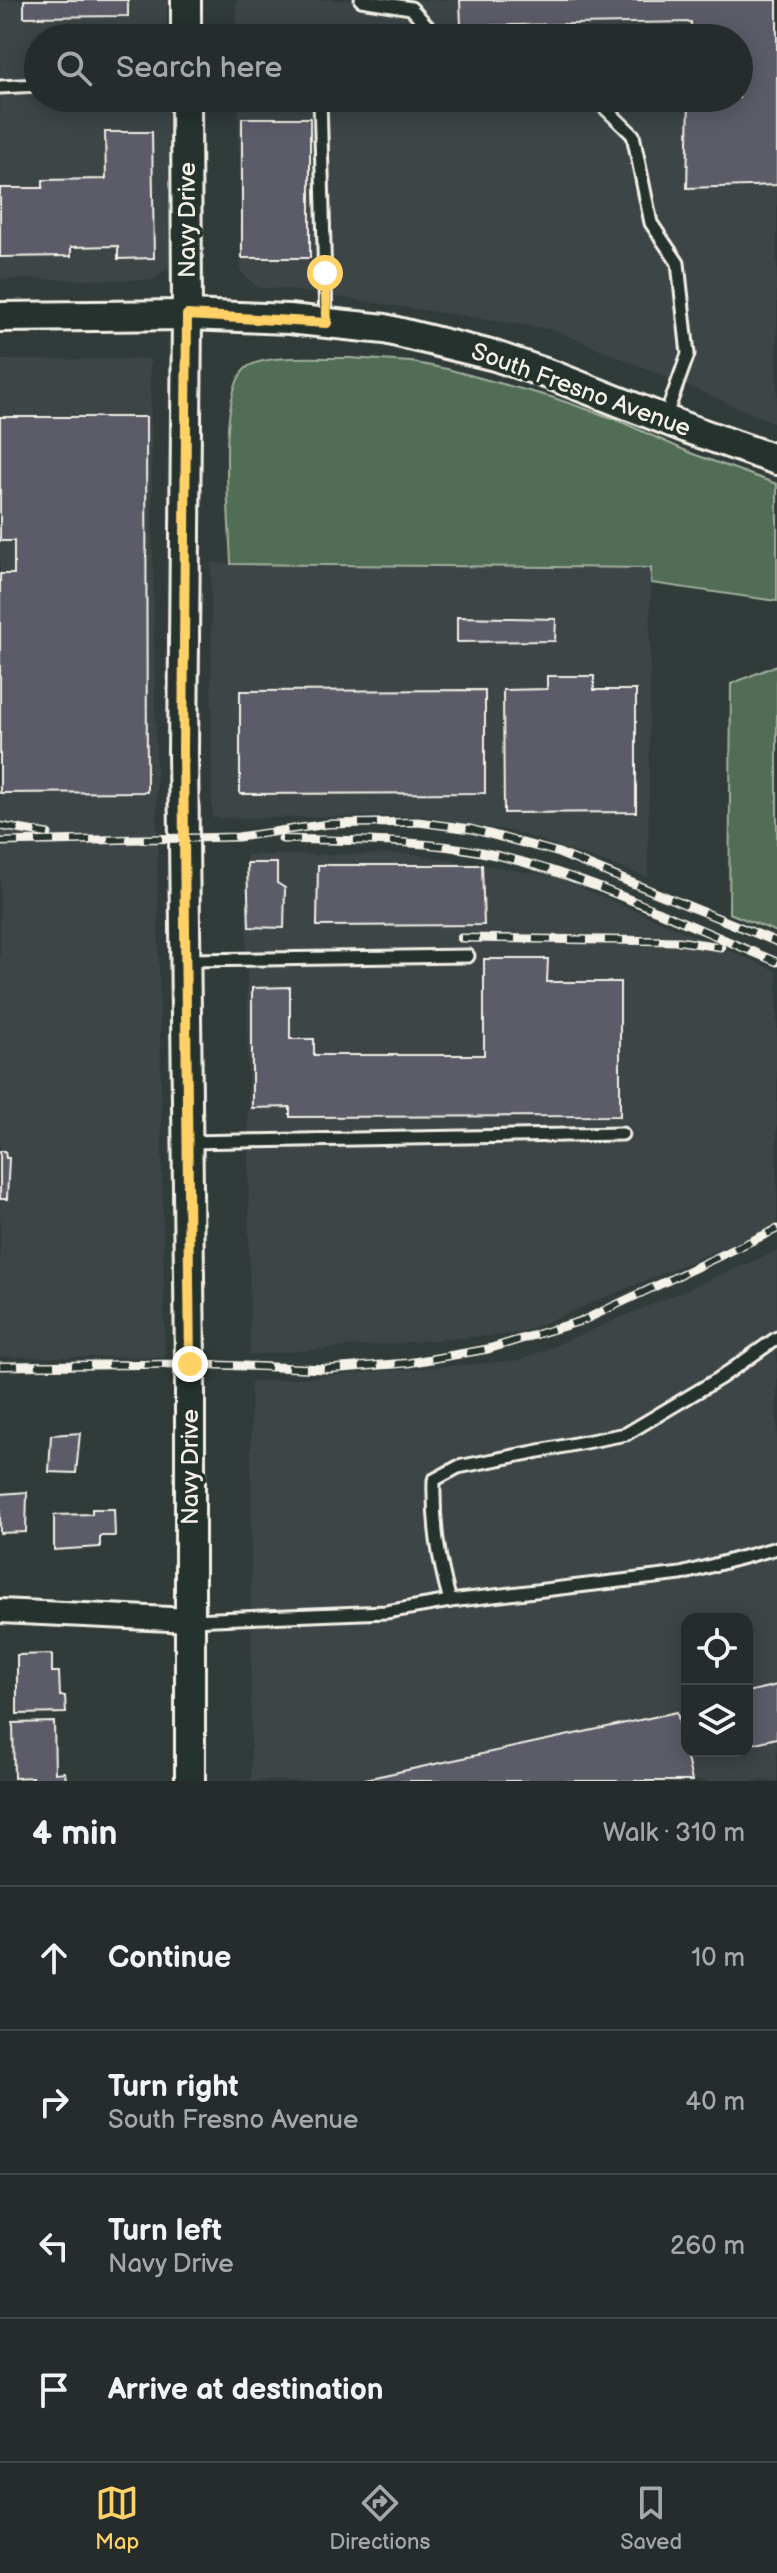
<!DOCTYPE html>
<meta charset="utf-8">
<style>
body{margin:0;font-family:"Balsamiq Sans",sans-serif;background:#2d3433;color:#f1f3f6}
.controls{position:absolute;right:24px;bottom:24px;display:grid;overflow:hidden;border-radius:16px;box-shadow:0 4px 20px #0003}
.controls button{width:72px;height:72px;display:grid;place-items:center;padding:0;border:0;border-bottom:2px solid #424847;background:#252c2b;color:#f1f3f6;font:40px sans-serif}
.stop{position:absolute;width:24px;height:24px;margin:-18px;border:6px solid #ffd166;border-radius:50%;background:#fff}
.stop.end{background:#ffd166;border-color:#fff;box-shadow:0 2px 8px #0008}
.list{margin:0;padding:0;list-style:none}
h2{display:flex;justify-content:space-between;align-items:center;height:104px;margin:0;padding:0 32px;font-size:34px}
h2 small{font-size:26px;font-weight:400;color:#a3a7a9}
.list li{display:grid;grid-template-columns:52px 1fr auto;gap:24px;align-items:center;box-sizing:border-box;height:144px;padding:0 32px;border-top:2px solid #424847}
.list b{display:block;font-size:30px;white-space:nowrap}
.list p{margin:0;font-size:26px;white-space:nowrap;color:#a3a7a9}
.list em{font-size:26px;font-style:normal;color:#a3a7a9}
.icon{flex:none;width:44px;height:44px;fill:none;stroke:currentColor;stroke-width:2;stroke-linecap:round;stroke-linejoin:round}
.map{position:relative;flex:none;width:777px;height:1781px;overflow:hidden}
.search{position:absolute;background:#252c2b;box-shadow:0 4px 20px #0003;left:24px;right:24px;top:24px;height:88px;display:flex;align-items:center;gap:20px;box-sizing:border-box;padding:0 28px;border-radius:44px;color:#a3a7a9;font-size:30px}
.sheet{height:680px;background:#252c2b}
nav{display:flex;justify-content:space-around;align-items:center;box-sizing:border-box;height:112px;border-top:2px solid #424847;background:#252c2b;font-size:22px;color:#a3a7a9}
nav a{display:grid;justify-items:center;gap:4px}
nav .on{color:#ffd166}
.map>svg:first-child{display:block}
</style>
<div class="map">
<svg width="777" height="1781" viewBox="0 0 777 1781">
<rect width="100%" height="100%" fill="#313b39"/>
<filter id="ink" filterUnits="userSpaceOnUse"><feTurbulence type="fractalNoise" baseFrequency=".0125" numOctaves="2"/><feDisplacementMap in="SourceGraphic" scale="16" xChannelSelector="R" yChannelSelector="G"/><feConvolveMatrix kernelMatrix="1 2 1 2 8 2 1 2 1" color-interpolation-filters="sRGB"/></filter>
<g filter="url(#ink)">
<g fill="#3e4547" fill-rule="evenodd">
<path d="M 0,0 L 167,0 L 167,38 L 38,38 L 38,98 L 168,98 L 169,267 L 153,280 L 0,279 Z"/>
<path d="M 236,0 L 777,0 L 777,424 L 555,330 L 284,289 L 258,288 L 241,272 L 238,98 L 739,98 L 739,38 L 236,38 Z"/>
<path d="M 150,359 L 165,1357 L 0,1357 L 0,360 Z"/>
<path d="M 211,563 L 651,568 L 648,877 L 515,832 L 423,816 L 212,818 Z"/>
<path d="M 414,854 L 556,877 L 777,971 L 777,1225 L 521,1333 L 250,1355 L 246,855 Z"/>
<path d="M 777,1251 L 777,1781 L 251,1781 L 251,1382 L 521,1360 ZM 687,1619 L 747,1619 L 747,1751 L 687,1751 Z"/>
</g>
<g fill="#516d55" stroke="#a2af9e" stroke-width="2">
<path d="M 350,358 L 411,362 L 447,369 L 551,397 L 615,419 L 693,454 L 777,484 L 777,601 L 651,583 L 651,568 L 231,564 C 230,524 216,394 246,368 C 264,353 325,359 350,358 Z"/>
<path d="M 777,665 L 777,932 L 729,913 L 731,684 Z"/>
</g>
<g fill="#5b5c69" stroke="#f4f1e8" stroke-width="2">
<path d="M 24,0 L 128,0 L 128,16 L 24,17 Z"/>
<path d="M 460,0 L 777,0 L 777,185 L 687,188 L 689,98 L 739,98 L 739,38 L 691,38 L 691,22 L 461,26 Z"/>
<rect x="242" y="118" width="68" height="140"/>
<path d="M 105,132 L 152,132 L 154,258 L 118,259 L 118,246 L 71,247 L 71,256 L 0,257 L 0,188 L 43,188 L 43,180 L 106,179 Z"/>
<path d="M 0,417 L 146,417 L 147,792 L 0,793 L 0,574 L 14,574 L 14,541 L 0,541 Z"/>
<path d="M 457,617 L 556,619 L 555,641 L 457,642 Z"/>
<path d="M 547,676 L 594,676 L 594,690 L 636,690 L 636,812 L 504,813 L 503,690 L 547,689 Z"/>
<path d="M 485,690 L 485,793 L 240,794 L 240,691 Z"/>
<path d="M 247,863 L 277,863 L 277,883 L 285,888 L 284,928 L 249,927 Z"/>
<path d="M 318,865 L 482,865 L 484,925 L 317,926 Z"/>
<path d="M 484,959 L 548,959 L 547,982 L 620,982 L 620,1116 L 290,1117 L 290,1107 L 252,1108 L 252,988 L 290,987 L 290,1039 L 314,1039 L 314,1055 L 484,1055 Z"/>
<path d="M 0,1151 L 5,1151 L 6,1158 L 9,1158 L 7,1199 L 0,1199 Z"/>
<path d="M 80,1433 L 76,1473 L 49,1472 L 51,1435 Z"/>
<path d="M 27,1492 L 26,1532 L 0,1533 L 0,1494 Z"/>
<path d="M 92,1509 L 114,1509 L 115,1536 L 100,1536 L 100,1547 L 54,1550 L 54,1515 L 92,1514 Z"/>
<path d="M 52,1654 L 52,1672 L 59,1672 L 60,1696 L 65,1696 L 66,1713 L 17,1714 L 17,1655 Z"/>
<path d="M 777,1685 L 777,1738 L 747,1745 L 747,1692 Z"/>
<path d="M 677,1712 L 692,1781 L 356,1781 Z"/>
<path d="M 54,1722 L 55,1773 L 65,1772 L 66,1781 L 32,1781 L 32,1777 L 14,1778 L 13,1723 Z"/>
</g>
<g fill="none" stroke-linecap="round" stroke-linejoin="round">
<defs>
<g id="service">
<path d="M 361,0 L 411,8 L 438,38"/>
<path d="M 0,87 L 38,85"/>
<path d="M 320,98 L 326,321"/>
<path d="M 582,98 L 602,105 L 633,135 L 651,223 L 678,263 L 688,354 L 665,418"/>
<path d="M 187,960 L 468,956"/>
<path d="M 189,1142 L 622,1134"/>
<path d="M 450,1601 C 438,1558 433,1524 434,1480 L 458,1467 L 626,1434 L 720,1378 L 777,1338"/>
<path d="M 191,1620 L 386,1612 L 450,1601 L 681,1574 L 777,1548"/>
</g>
<path id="minor" d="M 0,1611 L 191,1620"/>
<g id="tertiary">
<path d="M 186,0 L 186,38"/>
<path d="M 186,98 L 187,315 L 183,752 L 190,1364 L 190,1781"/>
<path d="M 0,317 L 187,315 L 289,319 L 385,329 L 495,356 L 554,376 L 689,429 L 777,460"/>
</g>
</defs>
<use href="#service" stroke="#f4f1e8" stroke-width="17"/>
<use href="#minor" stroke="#f4f1e8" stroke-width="28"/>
<use href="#tertiary" stroke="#f4f1e8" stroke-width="34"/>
<use href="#service" stroke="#26332d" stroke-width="11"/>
<use href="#minor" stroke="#26332d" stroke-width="22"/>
<use href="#tertiary" stroke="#26332d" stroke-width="28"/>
<defs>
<g id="rail">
<path d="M 0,826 L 48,834"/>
<path d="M 282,839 C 348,841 416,839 481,852 C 579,871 684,924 777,962"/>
<path d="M 0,842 L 238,837 L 328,824 L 418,822 L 471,829 L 556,852 L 777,942"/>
<path d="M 461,938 L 679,941 L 721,947"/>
<path d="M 0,1366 L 190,1364 L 328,1369 L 408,1363 L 488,1349 L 584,1320 L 777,1229"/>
</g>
</defs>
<use href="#rail" stroke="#f4f1e8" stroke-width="9"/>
<use href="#rail" stroke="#26332d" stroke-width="6" stroke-dasharray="18" stroke-linecap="butt"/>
</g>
</g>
<g fill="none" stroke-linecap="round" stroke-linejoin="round" filter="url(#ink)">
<path stroke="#ffd166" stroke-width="10" d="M 190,1364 L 183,752 L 187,315 L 327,323 L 325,273"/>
</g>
<g text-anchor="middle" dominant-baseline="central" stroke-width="7" stroke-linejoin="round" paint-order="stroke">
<g font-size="24" fill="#f4f1e8" stroke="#26332d">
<text transform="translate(187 220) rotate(-90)">Navy Drive</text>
<text transform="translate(581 390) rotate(20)">South Fresno Avenue</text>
<text transform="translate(190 1467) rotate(-90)">Navy Drive</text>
</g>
</g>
</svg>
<div class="controls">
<button><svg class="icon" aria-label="locate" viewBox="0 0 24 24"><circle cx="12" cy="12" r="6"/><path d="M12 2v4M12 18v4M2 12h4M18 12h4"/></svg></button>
<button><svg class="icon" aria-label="layers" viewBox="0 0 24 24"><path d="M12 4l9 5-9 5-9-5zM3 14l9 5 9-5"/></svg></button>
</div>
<div class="stop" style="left:325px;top:273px"></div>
<div class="stop end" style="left:190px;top:1364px"></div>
<div class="search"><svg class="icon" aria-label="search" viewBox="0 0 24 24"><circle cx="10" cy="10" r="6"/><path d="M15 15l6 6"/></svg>Search here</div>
</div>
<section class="sheet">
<h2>4 min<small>Walk · 310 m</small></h2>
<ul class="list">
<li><svg class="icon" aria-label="ahead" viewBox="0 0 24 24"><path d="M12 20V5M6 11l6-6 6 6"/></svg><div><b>Continue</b></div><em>10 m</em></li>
<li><svg class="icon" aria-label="right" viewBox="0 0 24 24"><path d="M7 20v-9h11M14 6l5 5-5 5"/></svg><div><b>Turn right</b><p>South Fresno Avenue</p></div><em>40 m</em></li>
<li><svg class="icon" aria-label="left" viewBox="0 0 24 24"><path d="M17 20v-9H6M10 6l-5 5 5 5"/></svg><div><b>Turn left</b><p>Navy Drive</p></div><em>260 m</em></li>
<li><svg class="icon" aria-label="arrive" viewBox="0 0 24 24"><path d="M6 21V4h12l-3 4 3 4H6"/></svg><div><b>Arrive at destination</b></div></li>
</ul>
</section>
<nav>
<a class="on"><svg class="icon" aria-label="map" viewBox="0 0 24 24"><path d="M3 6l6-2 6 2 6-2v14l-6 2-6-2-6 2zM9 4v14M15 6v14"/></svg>Map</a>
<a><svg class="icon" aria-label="directions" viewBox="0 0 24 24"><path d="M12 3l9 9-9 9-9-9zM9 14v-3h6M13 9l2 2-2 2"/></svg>Directions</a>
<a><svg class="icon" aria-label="saved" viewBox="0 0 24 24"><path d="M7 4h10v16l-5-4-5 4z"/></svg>Saved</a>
</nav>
